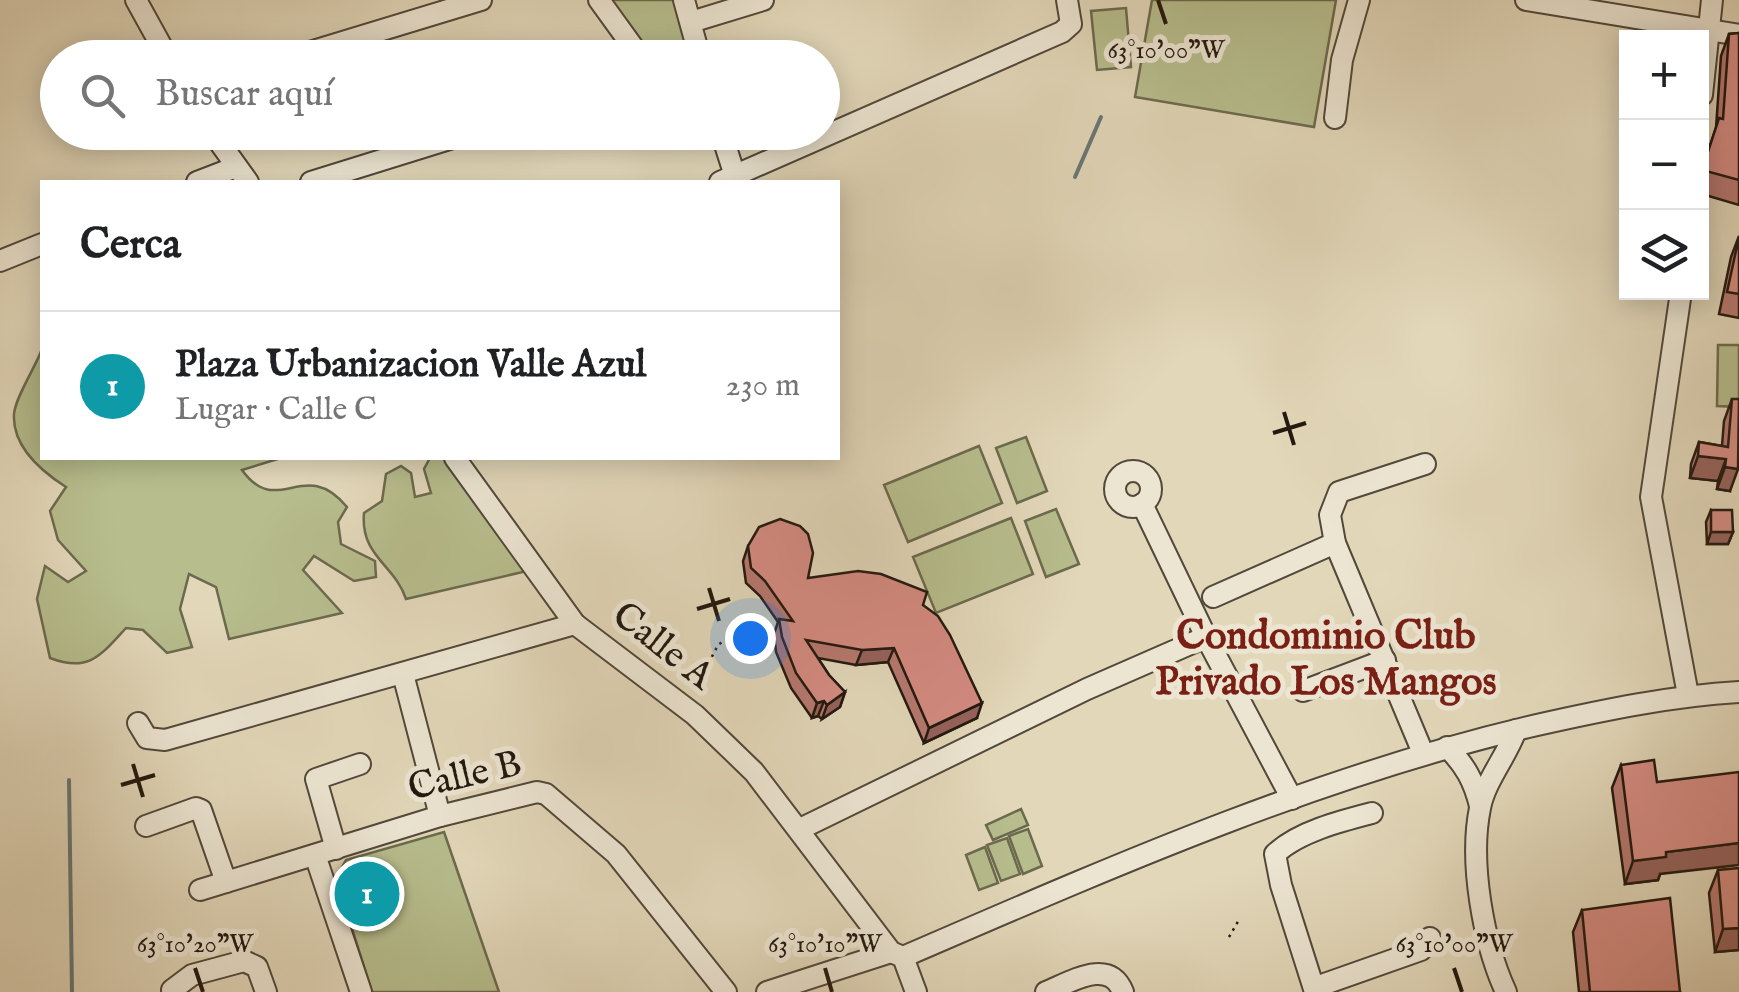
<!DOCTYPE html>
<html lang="es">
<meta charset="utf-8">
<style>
body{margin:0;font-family:"IM FELL English",serif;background:#f6f6f6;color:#202124}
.controls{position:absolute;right:30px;top:30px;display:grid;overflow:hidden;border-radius:0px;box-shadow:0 5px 25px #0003}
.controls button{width:90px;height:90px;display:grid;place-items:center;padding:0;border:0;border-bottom:2px solid #e0e0e0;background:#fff;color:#202124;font:50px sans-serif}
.you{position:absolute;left:750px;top:638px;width:35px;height:35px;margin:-25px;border:8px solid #fff;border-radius:50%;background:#1a73e8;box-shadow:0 0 0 15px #1a73e833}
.badge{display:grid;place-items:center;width:65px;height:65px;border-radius:50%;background:#8f2418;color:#fff;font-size:32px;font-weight:700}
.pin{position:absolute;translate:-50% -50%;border:5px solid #fff;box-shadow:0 2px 10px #0006}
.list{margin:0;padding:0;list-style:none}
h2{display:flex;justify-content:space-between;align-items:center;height:130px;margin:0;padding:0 40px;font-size:42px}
h2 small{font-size:32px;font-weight:400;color:#757577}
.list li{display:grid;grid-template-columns:65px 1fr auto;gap:30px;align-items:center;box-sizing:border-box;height:150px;padding:0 40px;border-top:2px solid #e0e0e0}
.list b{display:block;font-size:38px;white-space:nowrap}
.list p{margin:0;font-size:32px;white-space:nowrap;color:#757577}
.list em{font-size:32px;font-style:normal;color:#757577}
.icon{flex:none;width:55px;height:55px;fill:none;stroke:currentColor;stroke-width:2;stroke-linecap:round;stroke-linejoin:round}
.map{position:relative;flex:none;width:1739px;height:992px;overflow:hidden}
.search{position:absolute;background:#fff;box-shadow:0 5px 25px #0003;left:40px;top:40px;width:800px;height:110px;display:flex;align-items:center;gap:25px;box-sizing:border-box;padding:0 35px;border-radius:55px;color:#757577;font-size:38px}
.panel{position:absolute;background:#fff;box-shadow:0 5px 25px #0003;left:40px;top:180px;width:800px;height:280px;border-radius:0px}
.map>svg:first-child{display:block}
</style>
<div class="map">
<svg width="1739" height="992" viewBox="0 0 1739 992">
<rect width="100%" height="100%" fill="#e2d7b9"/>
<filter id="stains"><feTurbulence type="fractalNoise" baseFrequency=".002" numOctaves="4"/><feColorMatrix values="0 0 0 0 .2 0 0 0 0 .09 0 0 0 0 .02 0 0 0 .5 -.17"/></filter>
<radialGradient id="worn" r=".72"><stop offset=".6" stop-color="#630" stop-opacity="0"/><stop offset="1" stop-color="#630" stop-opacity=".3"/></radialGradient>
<g fill="#b7bd8d" stroke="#6c6a4e" stroke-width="2.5">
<path d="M 608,0 L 676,0 L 690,46 L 688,55 L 653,57 Z"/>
<path d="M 1152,0 L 1336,0 L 1314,127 L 1135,97 Z"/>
<path d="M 1126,8 L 1131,67 L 1097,70 L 1091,11 Z"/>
<path d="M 1718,345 L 1739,345 L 1739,407 L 1717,406 Z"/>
<path d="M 42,349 L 42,458 L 281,458 L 242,470 C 278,520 304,455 347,507 L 338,522 L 341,544 L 375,561 L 376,577 L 354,581 L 314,556 L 303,570 L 342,613 L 229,639 L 216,587 L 189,574 L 180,609 L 192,647 L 167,653 L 143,630 L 126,628 C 101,655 89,673 50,658 L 37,599 L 45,566 L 68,582 L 86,571 L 58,540 L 50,511 L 66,487 C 41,471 12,447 14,414 C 15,398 36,366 42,349 Z"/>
<path d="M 1026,437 L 1047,491 L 1017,503 L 996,448 Z"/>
<path d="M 979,446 L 1002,503 L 908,542 L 884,485 Z"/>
<path d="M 430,458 L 447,458 L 527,571 L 406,599 C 395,565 360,556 364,513 L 382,501 L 386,474 L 401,466 L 411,473 L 415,497 L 431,493 L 424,469 Z"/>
<path d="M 1056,509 L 1079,564 L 1046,577 L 1025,521 Z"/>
<path d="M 1011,518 L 1033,574 L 936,613 L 913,557 Z"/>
<path d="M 1021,809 L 1028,825 L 993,840 L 986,825 Z"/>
<path d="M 1028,829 L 1042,866 L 1023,874 L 1009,836 Z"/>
<path d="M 444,832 L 499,992 L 372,992 L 336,878 L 346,860 Z"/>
<path d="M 1007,838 L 1020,874 L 1001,881 L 987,845 Z"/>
<path d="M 985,847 L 998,883 L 979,890 L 966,855 Z"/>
</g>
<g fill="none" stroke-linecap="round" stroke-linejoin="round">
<g stroke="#697776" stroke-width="4">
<path d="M 1075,177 L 1101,117"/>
<path d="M 69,780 L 72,992"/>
</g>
<defs>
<g id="minor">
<path d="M 136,0 L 168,58"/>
<path d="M 599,0 L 641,58"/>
<path d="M 684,0 L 700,58"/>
<path d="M 1526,0 L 1739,35"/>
<path d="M 691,22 L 763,0"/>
<path d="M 290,58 L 481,0"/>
<path d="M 1702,95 L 1712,0"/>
<path d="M 1335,118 L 1342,60 L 1359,0"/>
<path d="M 212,132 L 248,182"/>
<path d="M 721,132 L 735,176"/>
<path d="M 197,182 L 236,167"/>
<path d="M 311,182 L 472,132"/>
<path d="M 720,182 L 1062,32 L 1071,24 L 1067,0"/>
<path d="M 0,261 L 42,244"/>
<path d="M 1681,292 L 1651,497 L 1688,695"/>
<path d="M 455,458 L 575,624 L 695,715 L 754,772 L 891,952 L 903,957 L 916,992"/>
<circle cx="1133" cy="489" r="18"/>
<path d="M 1142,504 L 1206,637 L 1292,799"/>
<path d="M 1213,597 L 1335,543"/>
<path d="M 403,674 L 440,816"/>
<path d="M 1303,691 L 1385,660"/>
<path d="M 138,723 L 147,738 L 165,740 L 575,624"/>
<path d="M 1447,747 C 1465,765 1474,781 1480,806"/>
<path d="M 1423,753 L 1335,543 L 1330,515 L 1339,492 L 1425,464"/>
<path d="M 146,826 L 196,808 L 201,810 L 226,882"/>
<path d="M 800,829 L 1087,689 L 1206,637"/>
<path d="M 336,849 L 316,779 L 360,764"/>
<path d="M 315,855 L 361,992"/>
<path d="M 200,890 L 440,816 L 537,792 L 546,794 L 616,854 L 726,992"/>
<path d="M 903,957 C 1109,868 1317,776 1537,725 C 1604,710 1671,696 1739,692"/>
<path d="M 1316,987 L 1421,950 L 1430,938"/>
<path d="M 172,990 L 192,975 L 244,961 L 257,967 L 266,992"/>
<path d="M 767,992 L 891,952"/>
<path d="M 1046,992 C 1071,982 1109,957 1123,992"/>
<path d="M 1315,992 L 1281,885 L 1275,854 C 1298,832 1341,821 1372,813"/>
<path d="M 1506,992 C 1483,942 1469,862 1480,808 C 1485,781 1507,756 1516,730"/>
</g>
</defs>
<use href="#minor" stroke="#52483a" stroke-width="24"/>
<g stroke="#22180f" stroke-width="2.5" stroke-dasharray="2.5 5" stroke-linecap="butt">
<path d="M 670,58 L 680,49"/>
<path d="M 690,687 L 706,668 L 718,645 L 748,623"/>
<path d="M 1229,937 L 1240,918"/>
</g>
<use href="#minor" stroke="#ece5d2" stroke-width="20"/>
</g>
<g fill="#b77870" stroke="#22180f" stroke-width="2.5">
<path d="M 1739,33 L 1739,205 L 1702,194 L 1702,170 L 1716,128 L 1721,56 L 1729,34 Z"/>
<path d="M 1739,236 L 1739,318 L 1719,314 L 1731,257 Z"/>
<path d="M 1732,399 L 1730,491 L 1717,489 L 1718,481 L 1690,478 L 1691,464 L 1699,442 L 1722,446 L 1724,421 Z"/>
<path d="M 1711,510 L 1733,532 L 1728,544 L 1707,544 L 1706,522 Z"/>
<path d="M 748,546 L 808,578 L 923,605 L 977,718 L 924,743 L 888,662 L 856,665 L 818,658 L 829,675 L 845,692 L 840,707 L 822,719 L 818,716 L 812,718 L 791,688 L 776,652 L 774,634 L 778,622 L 760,596 L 746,583 L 743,561 Z"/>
<path d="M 1621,765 L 1660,874 L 1658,880 L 1625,884 L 1612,788 Z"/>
<path d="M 1718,870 L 1739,950 L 1715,952 L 1709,893 Z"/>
<path d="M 1582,910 L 1680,992 L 1579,992 L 1573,932 Z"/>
</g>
<g fill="#95615b" stroke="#22180f" stroke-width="2.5">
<path d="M 1698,456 L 1726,459 L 1718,481 L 1690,478 Z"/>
<path d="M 1725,467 L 1738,469 L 1730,491 L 1717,489 Z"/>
<path d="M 1711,532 L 1733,532 L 1728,544 L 1707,544 Z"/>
<path d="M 894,648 L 888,662 L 856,665 L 862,650 Z"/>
<path d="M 845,692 L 840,707 L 822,719 L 827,705 Z"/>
<path d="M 824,701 L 818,716 L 812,718 L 817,703 Z"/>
<path d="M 982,703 L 977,718 L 924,743 L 929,728 Z"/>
<path d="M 1739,843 L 1739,865 L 1660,874 L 1658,880 L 1625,884 L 1633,861 L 1666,852 Z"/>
<path d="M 1739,928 L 1739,950 L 1715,952 L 1723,929 Z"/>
</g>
<g fill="#d58b82" stroke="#22180f" stroke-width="2.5">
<path d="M 1739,33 L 1739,180 L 1702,170 L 1719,118 L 1723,119 L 1729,34 Z"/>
<path d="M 1739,237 L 1739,294 L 1727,292 Z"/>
<path d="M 1732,399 L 1739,399 L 1738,469 L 1725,467 L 1726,459 L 1698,456 L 1699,442 L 1728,447 Z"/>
<path d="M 1711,510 L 1732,510 L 1733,532 L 1711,532 Z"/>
<path d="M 780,519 L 800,526 L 808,534 L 813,553 L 808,578 L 858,571 L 881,574 L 927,592 L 923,605 L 938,616 L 950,635 L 982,703 L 929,728 L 894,648 L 862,650 L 806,640 L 829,675 L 845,692 L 827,705 L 824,701 L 817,703 L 796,673 L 782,637 L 779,619 L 793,621 L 765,581 L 751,568 L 748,546 L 759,527 Z"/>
<path d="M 1654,760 L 1657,782 L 1739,772 L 1739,843 L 1666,852 L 1666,857 L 1633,861 L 1621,765 Z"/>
<path d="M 1739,868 L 1739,928 L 1723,929 L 1718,870 Z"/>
<path d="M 1670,898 L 1680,992 L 1590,992 L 1582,910 Z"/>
</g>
<path fill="none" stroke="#22180f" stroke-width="4" d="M 1158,0 L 1166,24M 1284,412 L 1294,445M 1273,433 L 1306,423M 709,588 L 719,621M 697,609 L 730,599M 133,764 L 143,797M 121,785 L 155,775M 195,968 L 203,992M 825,968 L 832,992M 1454,968 L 1462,992"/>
<g text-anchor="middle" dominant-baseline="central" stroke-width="10" stroke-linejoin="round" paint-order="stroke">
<g font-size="38" fill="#22180f" stroke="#ece5d2">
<text transform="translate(662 647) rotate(38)">Calle A</text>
<text transform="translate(465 777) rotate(-13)">Calle B</text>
</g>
<g font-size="40" font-weight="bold" fill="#7a1f14" stroke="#ece5d2">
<text x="1326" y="637">Condominio Club<tspan x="1326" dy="46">Privado Los Mangos</tspan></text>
</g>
</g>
<g font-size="25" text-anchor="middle" fill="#22180f" stroke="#ece5d2" stroke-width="10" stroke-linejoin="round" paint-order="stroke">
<text x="1166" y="58">63°10'00"W</text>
<text x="195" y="952">63°10'20"W</text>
<text x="825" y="952">63°10'10"W</text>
<text x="1454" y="952">63°10'00"W</text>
</g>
<rect width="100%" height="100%" filter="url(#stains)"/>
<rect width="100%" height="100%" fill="url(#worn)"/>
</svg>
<div class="controls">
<button>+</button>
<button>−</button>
<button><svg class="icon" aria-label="layers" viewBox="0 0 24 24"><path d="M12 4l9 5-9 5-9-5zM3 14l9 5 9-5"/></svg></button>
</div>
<div class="you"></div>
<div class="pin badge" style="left:367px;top:894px;background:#0f9aa8">1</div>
<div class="search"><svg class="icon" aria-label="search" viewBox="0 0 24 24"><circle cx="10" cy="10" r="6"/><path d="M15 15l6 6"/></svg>Buscar aquí</div>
<section class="panel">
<h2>Cerca<small></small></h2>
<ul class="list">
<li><span class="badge" style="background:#0f9aa8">1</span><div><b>Plaza Urbanizacion Valle Azul</b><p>Lugar · Calle C</p></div><em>230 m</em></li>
</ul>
</section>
</div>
